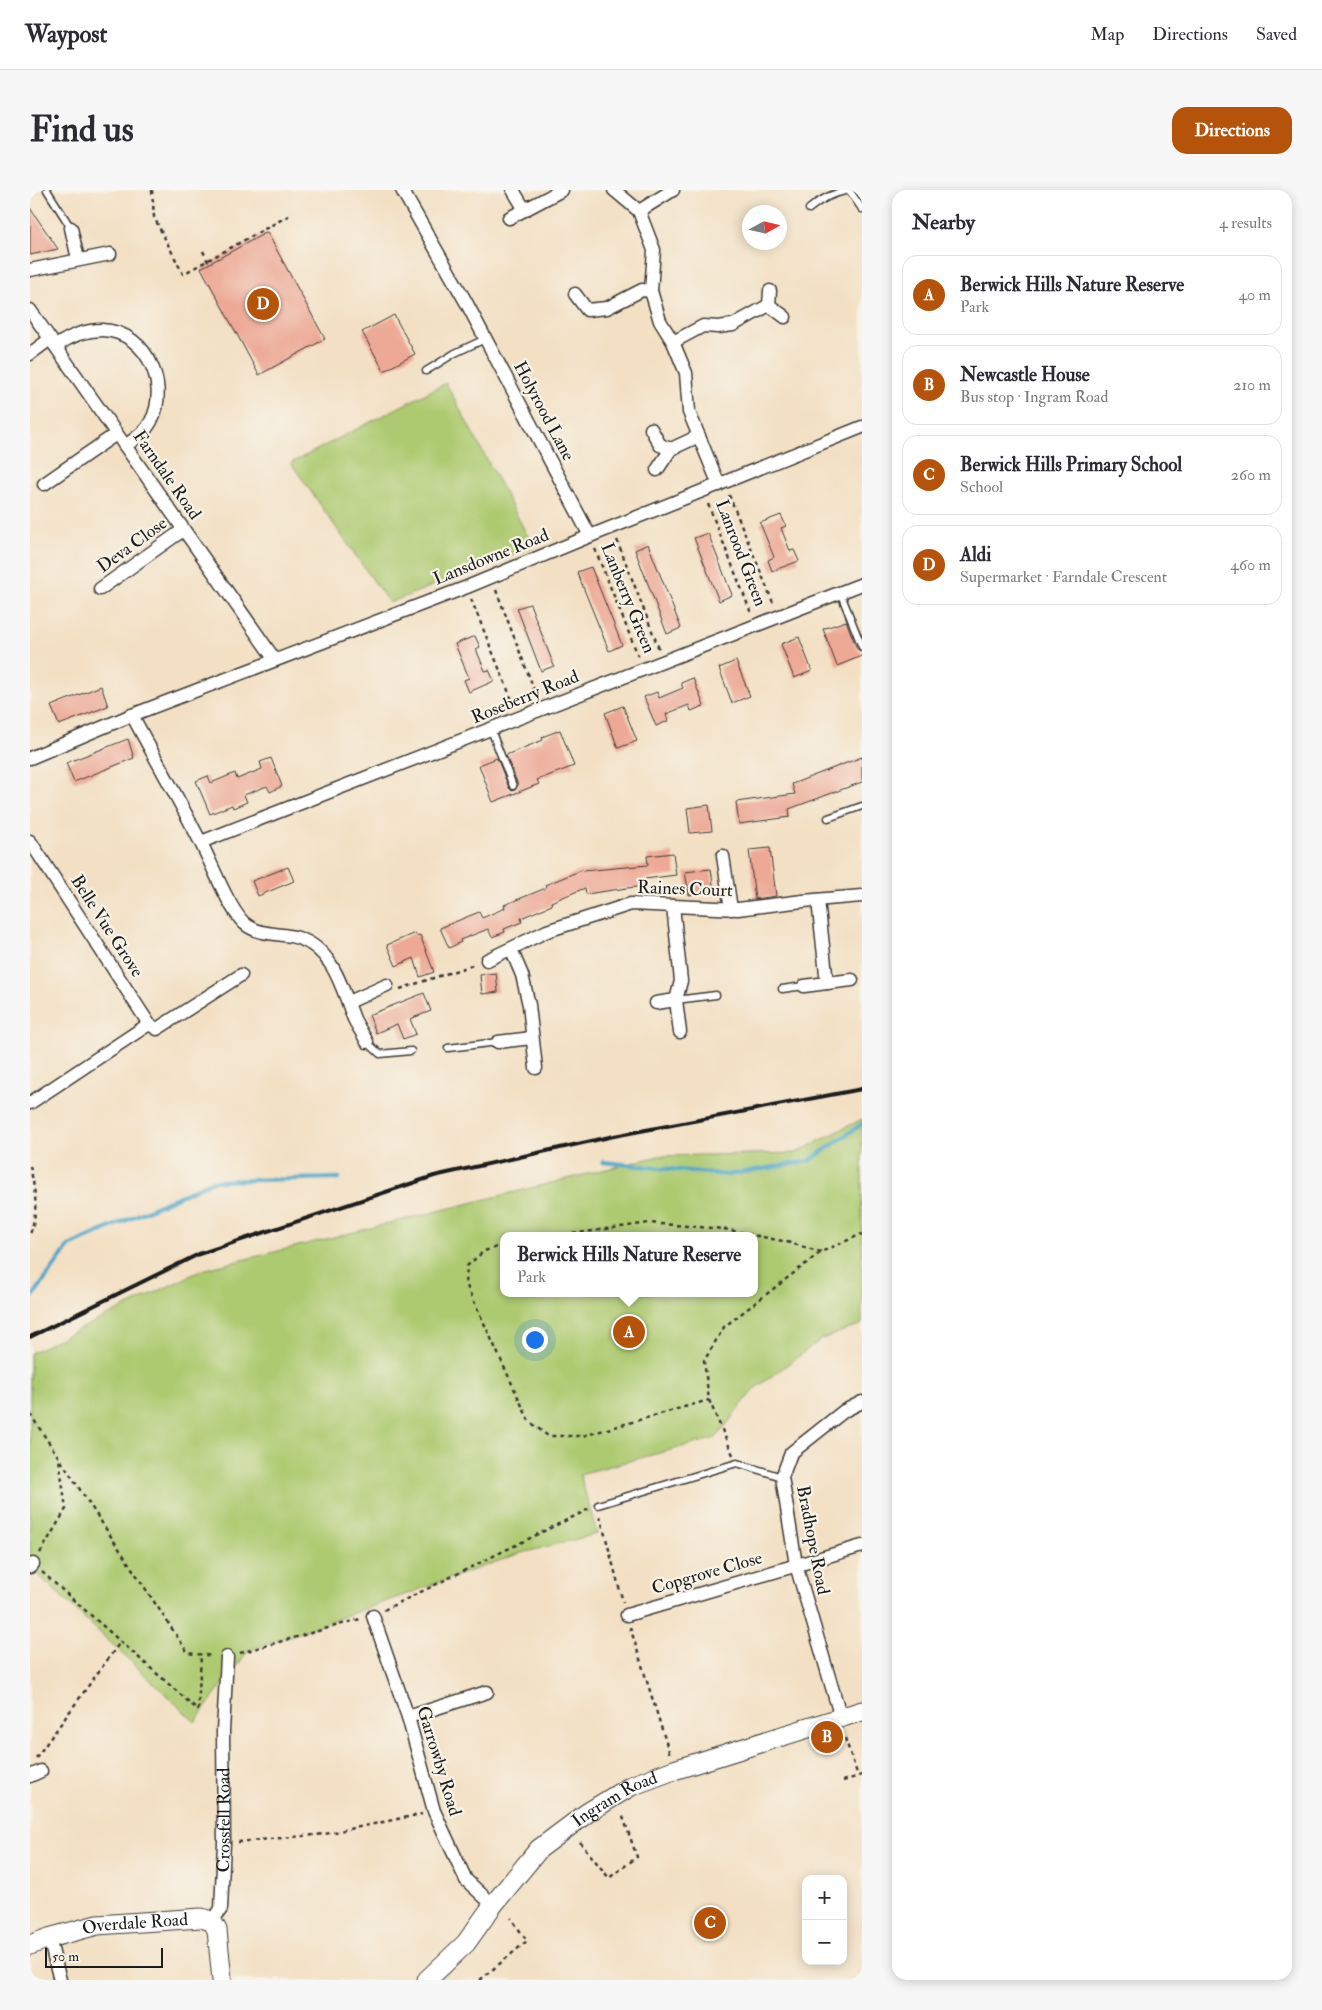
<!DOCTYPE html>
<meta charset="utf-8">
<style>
body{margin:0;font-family:"IM FELL Double Pica",serif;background:#f7f7f7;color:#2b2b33}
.controls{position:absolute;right:15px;bottom:15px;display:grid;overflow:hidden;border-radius:10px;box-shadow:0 2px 12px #0003}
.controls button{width:45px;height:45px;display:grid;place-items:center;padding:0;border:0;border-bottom:1px solid #e1e1e2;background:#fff;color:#2b2b33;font:25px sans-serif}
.compass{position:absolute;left:712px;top:15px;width:45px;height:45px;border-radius:50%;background:#fff;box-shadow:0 2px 12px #0003;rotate:82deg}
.scale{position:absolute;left:15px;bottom:12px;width:118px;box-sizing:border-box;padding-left:5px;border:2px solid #1c1c1c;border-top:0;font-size:14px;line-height:18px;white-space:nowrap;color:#1c1c1c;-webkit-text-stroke:4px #f7f3e8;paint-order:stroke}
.you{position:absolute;left:504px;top:1149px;width:18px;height:18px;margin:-12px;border:4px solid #fff;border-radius:50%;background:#1a73e8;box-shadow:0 0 0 8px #1a73e833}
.badge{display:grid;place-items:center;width:32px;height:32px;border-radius:50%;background:#b45309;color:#fff;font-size:16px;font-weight:700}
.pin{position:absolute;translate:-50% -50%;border:2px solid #fff;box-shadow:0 1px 5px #0006}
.popup{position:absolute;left:470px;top:1042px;width:258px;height:65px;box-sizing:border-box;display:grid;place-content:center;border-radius:10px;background:#fff;filter:drop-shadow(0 1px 4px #0005);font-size:16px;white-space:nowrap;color:#7c7c81}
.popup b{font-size:19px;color:#2b2b33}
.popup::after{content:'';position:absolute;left:50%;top:100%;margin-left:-10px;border:10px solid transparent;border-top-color:#fff}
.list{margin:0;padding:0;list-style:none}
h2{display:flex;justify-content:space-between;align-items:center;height:65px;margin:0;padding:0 20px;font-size:21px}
h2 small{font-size:16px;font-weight:400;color:#7c7c81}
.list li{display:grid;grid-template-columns:32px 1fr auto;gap:15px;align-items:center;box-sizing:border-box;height:80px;margin:0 10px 10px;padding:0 10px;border:1px solid #e1e1e2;border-radius:15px}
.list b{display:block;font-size:19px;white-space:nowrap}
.list p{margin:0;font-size:16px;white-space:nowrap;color:#7c7c81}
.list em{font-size:16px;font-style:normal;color:#7c7c81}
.map{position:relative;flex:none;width:832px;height:1790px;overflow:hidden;border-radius:15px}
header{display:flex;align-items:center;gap:30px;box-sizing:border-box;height:70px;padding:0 25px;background:#fff;border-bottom:1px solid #e1e1e2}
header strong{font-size:24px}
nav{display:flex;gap:28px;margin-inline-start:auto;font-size:18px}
.intro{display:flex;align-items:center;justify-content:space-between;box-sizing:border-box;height:120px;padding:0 30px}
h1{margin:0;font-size:35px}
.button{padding:12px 22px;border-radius:15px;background:#b45309;color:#fff;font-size:18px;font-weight:700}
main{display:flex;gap:30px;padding:0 30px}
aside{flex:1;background:#fff;border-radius:15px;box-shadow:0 2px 12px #0003}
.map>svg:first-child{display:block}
</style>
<header>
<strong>Waypost</strong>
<nav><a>Map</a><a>Directions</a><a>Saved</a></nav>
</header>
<div class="intro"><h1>Find us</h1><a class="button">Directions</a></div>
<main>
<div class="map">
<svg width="832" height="1790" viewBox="0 0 832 1790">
<rect width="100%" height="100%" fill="#f7f3e8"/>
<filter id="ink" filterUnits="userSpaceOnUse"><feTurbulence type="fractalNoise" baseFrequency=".02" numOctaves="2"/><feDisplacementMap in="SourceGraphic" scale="10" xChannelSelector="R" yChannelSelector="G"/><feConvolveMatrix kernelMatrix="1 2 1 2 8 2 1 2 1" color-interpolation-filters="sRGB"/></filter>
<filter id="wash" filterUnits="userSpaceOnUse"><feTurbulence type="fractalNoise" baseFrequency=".0096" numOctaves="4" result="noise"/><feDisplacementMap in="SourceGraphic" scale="20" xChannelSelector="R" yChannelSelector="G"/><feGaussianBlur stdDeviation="1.12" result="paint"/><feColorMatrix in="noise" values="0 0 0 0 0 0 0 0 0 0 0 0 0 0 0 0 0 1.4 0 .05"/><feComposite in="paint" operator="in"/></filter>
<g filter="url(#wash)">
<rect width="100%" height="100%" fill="#f3e0c4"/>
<g fill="#adca71" stroke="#647346" fill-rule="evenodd">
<path d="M 416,193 L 503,356 L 359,413 L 261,273 Z"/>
<path d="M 832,929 L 832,1134 L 792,1149 L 724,1199 L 686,1248 L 550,1284 L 567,1344 L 488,1364 L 218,1461 L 165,1532 L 0,1377 L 0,1163 L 172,1080 L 629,966 L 766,963 ZM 474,1046 L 724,1046 L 724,1103 L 474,1103 Z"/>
</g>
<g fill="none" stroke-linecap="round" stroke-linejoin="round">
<g stroke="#4ba5c8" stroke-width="4.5">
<path d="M 573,972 L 697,985 L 779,971 L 832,934"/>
<path d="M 0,1110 L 39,1056 L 183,991 L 309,988"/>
</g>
</g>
<g id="blocks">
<g fill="#eda995">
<path d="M 0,18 L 28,59 L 0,65 Z"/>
<path d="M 237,42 L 295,149 L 229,185 L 171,78 Z"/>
<path d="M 364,125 L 385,164 L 354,181 L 332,142 Z"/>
<path d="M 751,325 L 756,336 L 751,338 L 760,361 L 764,360 L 769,371 L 742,381 L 738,370 L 744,367 L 730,333 Z"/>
<path d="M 678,343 L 702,405 L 689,411 L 664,348 Z"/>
<path d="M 618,354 L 651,438 L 637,444 L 605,360 Z"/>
<path d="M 561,377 L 592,455 L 579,461 L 547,382 Z"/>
<path d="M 500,414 L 524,476 L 511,481 L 487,418 Z"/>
<path d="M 816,431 L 827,459 L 832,462 L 832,466 L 807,476 L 793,439 Z"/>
<path d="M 445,446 L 450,457 L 446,459 L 455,481 L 459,480 L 464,491 L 439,502 L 434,490 L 439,488 L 425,454 Z"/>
<path d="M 769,447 L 782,481 L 764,488 L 751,454 Z"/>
<path d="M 706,471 L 720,506 L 702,513 L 689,478 Z"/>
<path d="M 663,488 L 674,516 L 661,521 L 659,515 L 636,524 L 638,531 L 626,536 L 614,507 L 627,502 L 629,508 L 653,498 L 651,493 Z"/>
<path d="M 71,496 L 78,516 L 29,535 L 21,516 Z"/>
<path d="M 593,516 L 607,551 L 588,558 L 575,523 Z"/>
<path d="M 530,540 L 544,576 L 507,590 L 509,594 L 463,612 L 449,575 L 467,568 L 479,598 L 482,601 L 485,600 L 488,595 L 476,565 L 513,550 L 512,547 Z"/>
<path d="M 98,549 L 104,568 L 44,592 L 36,573 Z"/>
<path d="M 832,567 L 832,592 L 759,619 L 760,627 L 709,634 L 706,612 L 765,604 L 762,594 Z"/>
<path d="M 241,568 L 252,596 L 240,602 L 237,596 L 214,605 L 217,612 L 203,618 L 202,615 L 180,624 L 166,591 L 178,586 L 181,593 L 205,583 L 207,589 L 232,579 L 230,572 Z"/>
<path d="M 679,615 L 682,641 L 660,643 L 657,618 Z"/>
<path d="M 740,658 L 746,706 L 725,709 L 719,660 Z"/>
<path d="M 643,663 L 646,685 L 615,689 L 616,696 L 597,698 L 556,704 L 555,698 L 521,712 L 522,715 L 491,728 L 492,732 L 474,739 L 475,742 L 462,747 L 458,739 L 430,750 L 431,752 L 419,758 L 410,738 L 449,722 L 452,728 L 475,718 L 474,715 L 516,698 L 515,695 L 552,680 L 552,681 L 618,675 L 617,666 Z"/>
<path d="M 258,677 L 264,691 L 228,706 L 222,691 Z"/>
<path d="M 681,679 L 684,701 L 659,705 L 655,682 Z"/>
<path d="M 385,743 L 387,746 L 390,745 L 404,782 L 390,787 L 384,768 L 366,776 L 357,755 Z"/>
<path d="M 466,783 L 468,802 L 452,804 L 450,785 Z"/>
<path d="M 394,803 L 401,821 L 380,829 L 386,844 L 373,849 L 367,834 L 346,843 L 339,825 Z"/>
</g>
</g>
</g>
<g filter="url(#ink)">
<use href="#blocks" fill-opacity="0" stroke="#3c3935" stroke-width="1"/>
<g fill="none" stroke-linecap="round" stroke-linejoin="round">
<defs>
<g id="lane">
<path d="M 17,0 L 41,38"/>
<path d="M 779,19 C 790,9 804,3 819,0 L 832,19"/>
<path d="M 396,181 L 425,163 L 455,149"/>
<path d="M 810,402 L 832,457"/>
<path d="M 461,540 L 483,596"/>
<path d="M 798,628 L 832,616"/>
<path d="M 752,799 L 774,796"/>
<path d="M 646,810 L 686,805"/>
<path d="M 337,852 L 350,864 L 381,861"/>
<path d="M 418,858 L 468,852"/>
<path d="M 568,1315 L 707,1273 L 752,1287"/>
</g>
<g id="street">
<path d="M 372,0 L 436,112 L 560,346"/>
<path d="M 483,0 L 495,20"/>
<path d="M 584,0 L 609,21 L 624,60 L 621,101 L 630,131 L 643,152 L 656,183 L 659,222 L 689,295"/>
<path d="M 609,21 L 643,0"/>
<path d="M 479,28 L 532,0"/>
<path d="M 41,38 L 48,69"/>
<path d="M 0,80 L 80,64"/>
<path d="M 545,104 L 557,120 L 577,118 L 612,100 L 621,101"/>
<path d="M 739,115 L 740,101"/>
<path d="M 0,120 L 245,470"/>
<path d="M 643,152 L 673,136 L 688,137 L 703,135 L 739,115 L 755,127"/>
<path d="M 26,156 C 40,146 54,140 72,140 C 119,141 144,203 116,239 C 110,246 102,251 95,256"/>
<path d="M 0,164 L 20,149"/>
<path d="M 621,239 L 630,255 L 641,259"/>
<path d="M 627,280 L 641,259 L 669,246"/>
<path d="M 14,294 L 86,244"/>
<path d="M 70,399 L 153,340"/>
<path d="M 102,525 C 125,568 149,610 171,653 C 182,674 198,717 214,733 C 230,747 250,742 268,748 C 303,759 312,798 324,829 C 328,837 333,844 337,852"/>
<path d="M 0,568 L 102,525 L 437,397 L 560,346 L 832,237"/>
<path d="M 0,651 L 119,834 L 127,839 L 211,785"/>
<path d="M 171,652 L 832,394"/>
<path d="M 693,666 L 701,719"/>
<path d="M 788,710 L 797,793 L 822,790"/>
<path d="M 643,716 L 651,791 L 646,810 L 650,842"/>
<path d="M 481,759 L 492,785 L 499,815 L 506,878"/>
<path d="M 457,770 L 517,741 L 601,714 L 708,719 L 773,711 L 832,706"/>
<path d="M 774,796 L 797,793"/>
<path d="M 319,812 L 357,795"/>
<path d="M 626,813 L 646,810"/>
<path d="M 468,852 L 502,848"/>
<path d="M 0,913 L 119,834"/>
<path d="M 0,1377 L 3,1374"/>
<path d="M 597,1425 L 832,1356"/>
<path d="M 343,1426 L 378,1527 L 404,1621 L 436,1690 L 463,1715"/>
<path d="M 378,1527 L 457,1502"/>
<path d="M 811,1528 L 766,1375 L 752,1287 L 761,1263 L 814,1221 L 832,1212"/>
<path d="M 0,1586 L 11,1581"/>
<path id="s1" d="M 182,1731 L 191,1719 L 194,1653 L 193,1541 L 197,1467"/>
<path d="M 19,1748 L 30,1790"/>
</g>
<g id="secondary">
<path id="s2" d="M 0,1755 L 19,1748 L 67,1735 L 171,1728 L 182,1731 L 187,1740 L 192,1790"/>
<path id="s3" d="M 397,1790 L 436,1753 L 463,1715 L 509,1659 L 557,1623 L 601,1596 L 644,1580 L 832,1521"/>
</g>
</defs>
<use href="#lane" stroke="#3c3935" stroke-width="9"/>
<use href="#street" stroke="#3c3935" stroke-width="15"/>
<use href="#secondary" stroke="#3c3935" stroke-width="21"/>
<g stroke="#3c3935" stroke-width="2.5" stroke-dasharray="4 4" stroke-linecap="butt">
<path d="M 122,0 L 124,27 L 153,84 L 260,25"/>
<path d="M 173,61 L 179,74"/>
<path d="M 699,305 L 744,415"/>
<path d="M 678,314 L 721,423"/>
<path d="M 587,350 L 629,459"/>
<path d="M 565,359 L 609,468"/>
<path d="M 466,400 L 507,507"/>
<path d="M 441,409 L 484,515"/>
<path d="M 370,799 L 443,775"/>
<path d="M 0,976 C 5,1001 9,1019 0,1044"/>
<path d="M 527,1046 L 619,1033 L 694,1039 L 757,1052 L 791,1062"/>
<path d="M 474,1055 L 454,1061 L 437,1076 L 436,1094 L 499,1231 L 518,1246 L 553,1246 L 679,1210"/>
<path d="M 0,1224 L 158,1463 L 183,1466"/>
<path d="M 703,1265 L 679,1210 L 674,1171 L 694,1137 L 791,1062 L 832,1044"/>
<path d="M 570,1326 L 593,1412"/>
<path d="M 10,1363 L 36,1319 L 29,1269"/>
<path d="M 12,1382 L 168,1520 L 171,1465"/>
<path d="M 354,1420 L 559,1319"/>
<path d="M 600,1437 L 640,1565"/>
<path d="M 210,1463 L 330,1429"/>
<path d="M 815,1548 L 828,1586"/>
<path d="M 6,1568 L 91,1451"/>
<path d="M 813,1591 L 832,1585"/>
<path d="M 208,1652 L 295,1644 L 392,1624"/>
<path d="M 550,1652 L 579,1688 L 607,1667 L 592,1624"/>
<path d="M 450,1790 L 497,1751 L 481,1728"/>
</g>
<use href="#lane" stroke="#fff" stroke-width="6"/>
<use href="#street" stroke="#fff" stroke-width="12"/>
<use href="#secondary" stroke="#fff" stroke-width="19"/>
<path stroke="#1c1c1c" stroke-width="4" d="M 0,1147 L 169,1064 L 404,986 L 584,946 L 832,899"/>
</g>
</g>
<g text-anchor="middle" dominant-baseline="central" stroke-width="4.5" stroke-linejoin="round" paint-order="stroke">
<g font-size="18" fill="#1c1c1c" stroke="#f7f3e8">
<text transform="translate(514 221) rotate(62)">Holyrood Lane</text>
<text transform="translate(137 285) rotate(55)">Farndale Road</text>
<text transform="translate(102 355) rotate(-36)">Deva Close</text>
<text transform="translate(711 363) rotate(69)">Lanrood Green</text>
<text transform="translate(461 367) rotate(-22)">Lansdowne Road</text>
<text transform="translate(598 408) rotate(68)">Lanberry Green</text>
<text transform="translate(495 507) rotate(-22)">Roseberry Road</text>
<text transform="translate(655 699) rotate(2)">Raines Court</text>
<text transform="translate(77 736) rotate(57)">Belle Vue Grove</text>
<text transform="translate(783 1350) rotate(79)">Bradhope Road</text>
<text transform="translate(677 1383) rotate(-16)">Copgrove Close</text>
<text transform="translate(409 1571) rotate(73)">Garrowby Road</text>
<text stroke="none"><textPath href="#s3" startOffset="264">Ingram Road</textPath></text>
<text stroke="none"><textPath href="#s1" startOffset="104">Crossfell Road</textPath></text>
<text stroke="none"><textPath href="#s2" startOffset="108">Overdale Road</textPath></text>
</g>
</g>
</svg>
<div class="controls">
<button>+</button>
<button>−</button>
</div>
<svg class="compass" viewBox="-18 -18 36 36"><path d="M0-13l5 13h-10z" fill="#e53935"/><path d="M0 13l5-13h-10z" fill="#7c7c81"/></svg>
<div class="scale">50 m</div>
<div class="you"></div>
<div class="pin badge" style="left:599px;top:1142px">A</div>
<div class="popup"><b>Berwick Hills Nature Reserve</b>Park</div>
<div class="pin badge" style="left:797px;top:1547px">B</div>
<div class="pin badge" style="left:680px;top:1733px">C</div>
<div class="pin badge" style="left:233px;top:114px">D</div>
</div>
<aside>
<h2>Nearby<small>4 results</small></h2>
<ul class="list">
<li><span class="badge">A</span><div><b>Berwick Hills Nature Reserve</b><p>Park</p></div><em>40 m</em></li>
<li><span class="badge">B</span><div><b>Newcastle House</b><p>Bus stop · Ingram Road</p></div><em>210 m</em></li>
<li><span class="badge">C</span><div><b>Berwick Hills Primary School</b><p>School</p></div><em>260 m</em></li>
<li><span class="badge">D</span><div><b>Aldi</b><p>Supermarket · Farndale Crescent</p></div><em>460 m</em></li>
</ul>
</aside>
</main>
